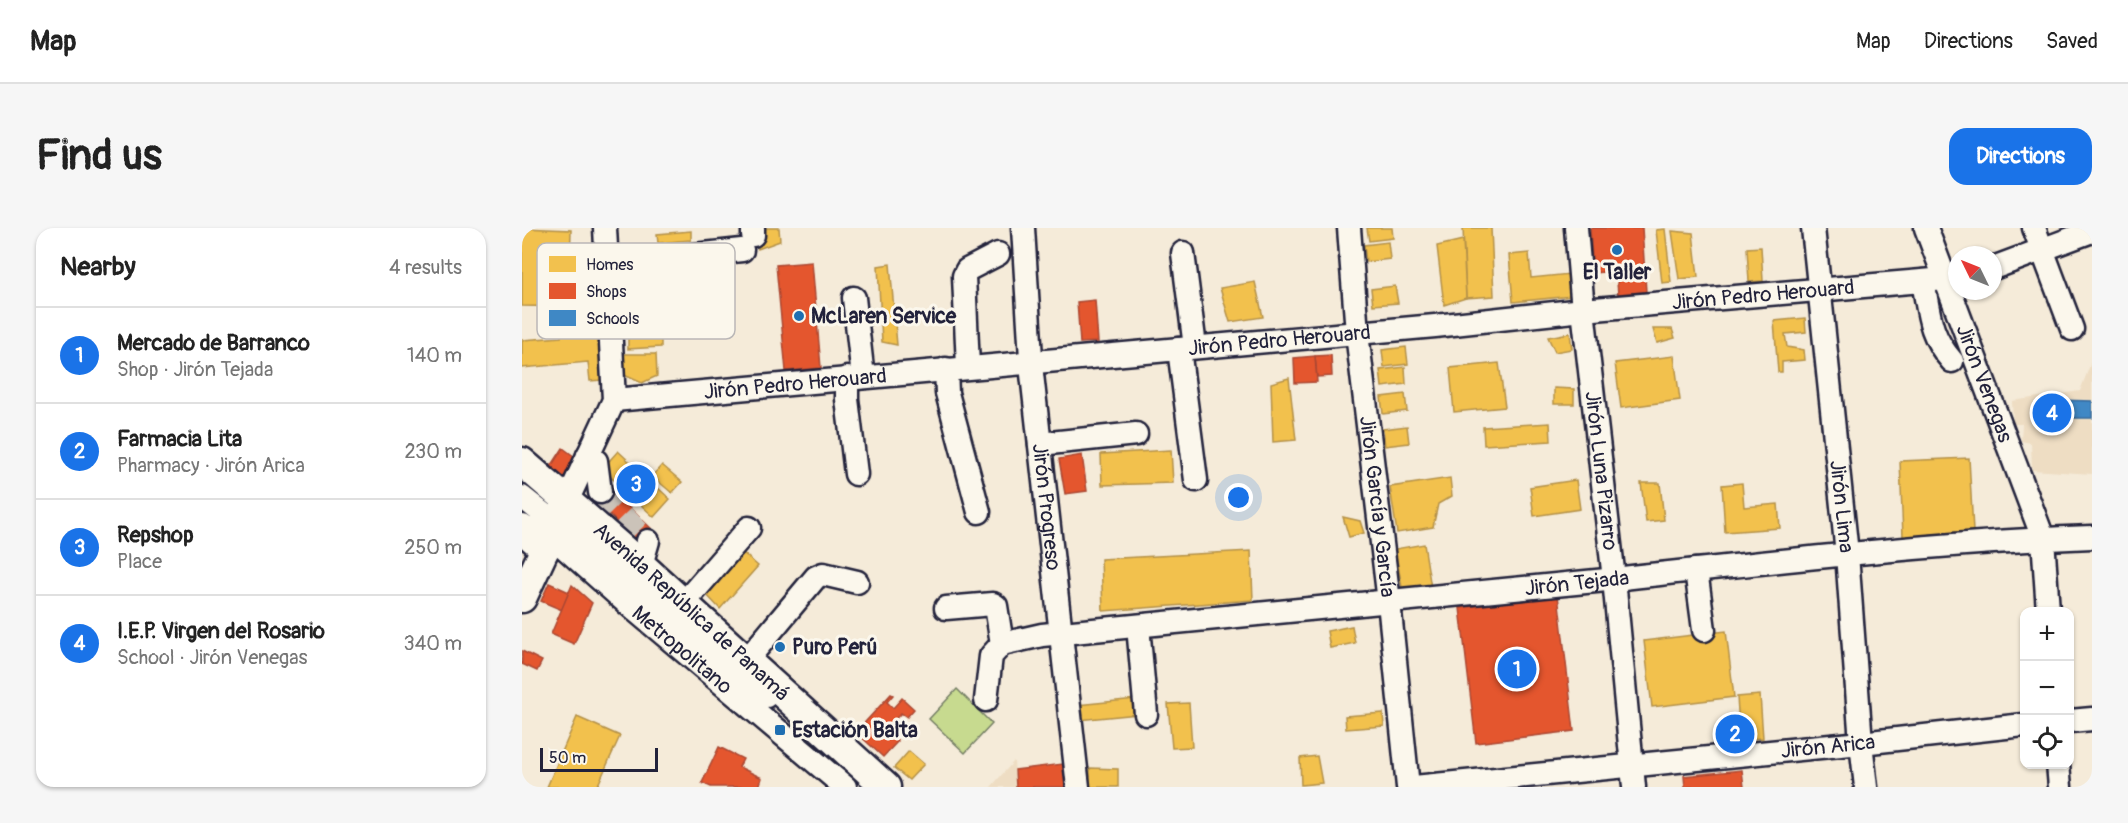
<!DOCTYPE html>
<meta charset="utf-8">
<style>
body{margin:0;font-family:Pangolin,sans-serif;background:#f6f6f6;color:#222}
.controls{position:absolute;right:18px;bottom:18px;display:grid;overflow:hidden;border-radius:12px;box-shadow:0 2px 4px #0004}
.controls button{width:54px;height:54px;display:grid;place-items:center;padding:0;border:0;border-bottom:2px solid #e0e0e0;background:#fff;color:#222;font:30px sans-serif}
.compass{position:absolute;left:1426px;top:18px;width:54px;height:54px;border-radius:50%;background:#fff;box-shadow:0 2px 4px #0004;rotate:313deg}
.scale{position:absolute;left:18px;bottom:15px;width:118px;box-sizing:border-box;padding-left:6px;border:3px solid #22223b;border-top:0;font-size:16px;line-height:21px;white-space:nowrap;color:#22223b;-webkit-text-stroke:4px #fbf7ec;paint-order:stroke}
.you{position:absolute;left:717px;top:270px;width:21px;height:21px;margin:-15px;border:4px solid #fff;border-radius:50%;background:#1a73e8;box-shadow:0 0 0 9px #1a73e833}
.badge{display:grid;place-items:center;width:39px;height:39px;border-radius:50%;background:#1a73e8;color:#fff;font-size:20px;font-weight:700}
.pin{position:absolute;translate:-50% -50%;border:3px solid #fff;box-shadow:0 2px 6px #0006}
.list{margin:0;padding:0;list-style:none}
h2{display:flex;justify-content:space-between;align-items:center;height:78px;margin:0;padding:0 24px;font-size:26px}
h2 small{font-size:20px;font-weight:400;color:#767676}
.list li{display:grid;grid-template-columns:39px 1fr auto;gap:18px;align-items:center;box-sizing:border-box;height:96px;padding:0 24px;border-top:2px solid #e0e0e0}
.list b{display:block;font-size:22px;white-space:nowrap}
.list p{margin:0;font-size:20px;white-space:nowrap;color:#767676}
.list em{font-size:20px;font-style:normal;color:#767676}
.icon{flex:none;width:33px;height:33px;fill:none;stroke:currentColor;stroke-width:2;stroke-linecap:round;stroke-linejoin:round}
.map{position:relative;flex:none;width:1570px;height:559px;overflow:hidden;border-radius:18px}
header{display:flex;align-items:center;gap:36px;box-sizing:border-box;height:84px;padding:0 30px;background:#fff;border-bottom:2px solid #e0e0e0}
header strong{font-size:28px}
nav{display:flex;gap:33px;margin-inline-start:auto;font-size:21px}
.intro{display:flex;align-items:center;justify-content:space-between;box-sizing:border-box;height:144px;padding:0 36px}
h1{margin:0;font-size:42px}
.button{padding:15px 27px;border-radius:18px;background:#1a73e8;color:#fff;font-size:21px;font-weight:700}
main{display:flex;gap:36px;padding:0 36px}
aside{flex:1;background:#fff;border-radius:18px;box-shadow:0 2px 4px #0004}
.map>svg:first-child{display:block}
</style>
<header>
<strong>Map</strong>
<nav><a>Map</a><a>Directions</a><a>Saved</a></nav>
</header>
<div class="intro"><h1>Find us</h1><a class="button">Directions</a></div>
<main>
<aside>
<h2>Nearby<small>4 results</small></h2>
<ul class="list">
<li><span class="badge">1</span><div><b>Mercado de Barranco</b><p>Shop · Jirón Tejada</p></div><em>140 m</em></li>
<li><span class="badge">2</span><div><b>Farmacia Lita</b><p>Pharmacy · Jirón Arica</p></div><em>230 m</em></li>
<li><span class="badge">3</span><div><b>Repshop</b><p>Place</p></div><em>250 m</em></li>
<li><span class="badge">4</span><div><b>I.E.P. Virgen del Rosario</b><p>School · Jirón Venegas</p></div><em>340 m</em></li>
</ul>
</aside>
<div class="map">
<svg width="1570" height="559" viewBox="0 0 1570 559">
<rect width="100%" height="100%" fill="#f5ebd9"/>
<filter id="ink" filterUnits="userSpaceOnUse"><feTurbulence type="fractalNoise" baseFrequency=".0167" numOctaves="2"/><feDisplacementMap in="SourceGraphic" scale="12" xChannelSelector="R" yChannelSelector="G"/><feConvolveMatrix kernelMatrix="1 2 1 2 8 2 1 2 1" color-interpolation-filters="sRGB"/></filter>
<g filter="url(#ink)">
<g fill="#eeddc3">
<path d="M 1570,132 L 1570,246 L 1510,242 L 1509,215 L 1499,213 L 1500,196 L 1491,196 L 1490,173 L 1558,163 Z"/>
<path d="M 492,533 L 494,559 L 469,559 Z"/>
</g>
<path fill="#c7da8f" stroke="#747e65" stroke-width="1.5" d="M 435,461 L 470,496 L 443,525 L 407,491 Z"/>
<g fill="#f2c14e" stroke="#b49148" stroke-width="1.5">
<path d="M 0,0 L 49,2 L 47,79 L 0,78 Z"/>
<path d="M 235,0 L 257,0 L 258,13 L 236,21 Z"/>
<path d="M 845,0 L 870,0 L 871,10 L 847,13 Z"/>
<path d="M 941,0 L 969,0 L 972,68 L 944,70 Z"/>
<path d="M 1143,1 L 1149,54 L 1140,55 L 1134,2 Z"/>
<path d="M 169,3 L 169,12 L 136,15 L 135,6 Z"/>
<path d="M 1150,3 L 1171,5 L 1176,49 L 1157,51 Z"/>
<path d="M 941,12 L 944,70 L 922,77 L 915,18 Z"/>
<path d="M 866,14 L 868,31 L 844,34 L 842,17 Z"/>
<path d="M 1239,19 L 1241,53 L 1227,54 L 1225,20 Z"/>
<path d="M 1007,25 L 1009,50 L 1048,46 L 1050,68 L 991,74 L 987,27 Z"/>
<path d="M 368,36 L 375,117 L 360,114 L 356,38 Z"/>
<path d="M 733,54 L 741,89 L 708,94 L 698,60 Z"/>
<path d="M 873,58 L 876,75 L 851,77 L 849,61 Z"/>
<path d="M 75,88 L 80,152 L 68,153 L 66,134 L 0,140 L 0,112 L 39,109 L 38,91 Z"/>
<path d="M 1283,90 L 1284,104 L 1263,106 L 1265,119 L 1282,122 L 1283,132 L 1260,134 L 1260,144 L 1256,144 L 1252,93 Z"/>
<path d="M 1131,101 L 1150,101 L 1153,110 L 1135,115 Z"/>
<path d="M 139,102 L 139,119 L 106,121 L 106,103 Z"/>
<path d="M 1048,105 L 1050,121 L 1033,124 L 1026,109 Z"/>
<path d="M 884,119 L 886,136 L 862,139 L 860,122 Z"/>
<path d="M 102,126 L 134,126 L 135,148 L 120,155 L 102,147 Z"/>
<path d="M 1152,128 L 1158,172 L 1099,180 L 1093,135 Z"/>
<path d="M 977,135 L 983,179 L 932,184 L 928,140 Z"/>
<path d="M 883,139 L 884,156 L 860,159 L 858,142 Z"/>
<path d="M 767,150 L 774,212 L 751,214 L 749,155 Z"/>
<path d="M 1032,160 L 1052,161 L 1052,176 L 1032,176 Z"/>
<path d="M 883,166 L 885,183 L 861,186 L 859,169 Z"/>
<path d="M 1028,195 L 1029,213 L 962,217 L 961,199 Z"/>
<path d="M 885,198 L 887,215 L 863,218 L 861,201 Z"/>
<path d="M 649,222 L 651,255 L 580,257 L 579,226 Z"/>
<path d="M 96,223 L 148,271 L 132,289 L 80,241 Z"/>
<path d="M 1447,230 L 1451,303 L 1381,309 L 1378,233 Z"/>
<path d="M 140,237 L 160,254 L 150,265 L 130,248 Z"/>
<path d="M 928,250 L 930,268 L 916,276 L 911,299 L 875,305 L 868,259 Z"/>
<path d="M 1054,252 L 1058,281 L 1012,288 L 1008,259 Z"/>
<path d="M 1119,255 L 1138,255 L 1142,292 L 1124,294 Z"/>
<path d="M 1220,255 L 1222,279 L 1256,276 L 1258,300 L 1203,304 L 1200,257 Z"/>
<path d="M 821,289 L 838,293 L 842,305 L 827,309 Z"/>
<path d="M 902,316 L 909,360 L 881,365 L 873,321 Z"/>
<path d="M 219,323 L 236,338 L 198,381 L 183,365 Z"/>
<path d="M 729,323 L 731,372 L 581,383 L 579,331 Z"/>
<path d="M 830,398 L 833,415 L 808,420 L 805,403 Z"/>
<path d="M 1204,403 L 1212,469 L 1130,479 L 1122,413 Z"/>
<path d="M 1238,467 L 1241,510 L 1218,512 L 1215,469 Z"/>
<path d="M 614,471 L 616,486 L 556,492 L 555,477 Z"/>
<path d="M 667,475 L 670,519 L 650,520 L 646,476 Z"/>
<path d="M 861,485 L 862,498 L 824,501 L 823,488 Z"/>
<path d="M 55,489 L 98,508 L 75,559 L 25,559 Z"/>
<path d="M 387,523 L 402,536 L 387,552 L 372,540 Z"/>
<path d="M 795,528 L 800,555 L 779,557 L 778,530 Z"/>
<path d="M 568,540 L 596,541 L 596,559 L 568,559 Z"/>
</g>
<g fill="#e4572e" stroke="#aa4732" stroke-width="1.5">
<path d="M 1068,0 L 1120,0 L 1124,64 L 1096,66 L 1094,43 L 1071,45 Z"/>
<path d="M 290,34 L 299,140 L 264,143 L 254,37 Z"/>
<path d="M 573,72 L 576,114 L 558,115 L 555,74 Z"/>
<path d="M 809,127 L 810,148 L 795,149 L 793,128 Z"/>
<path d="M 793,128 L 795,154 L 773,155 L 772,130 Z"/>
<path d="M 41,220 L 57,232 L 44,253 L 28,240 Z"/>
<path d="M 560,227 L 565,263 L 543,266 L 537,231 Z"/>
<path d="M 84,257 L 134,305 L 121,319 L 71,271 Z"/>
<path d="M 27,355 L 47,364 L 40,382 L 19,373 Z"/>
<path d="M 50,357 L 70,375 L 52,416 L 29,406 Z"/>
<path d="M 1036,367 L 1052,503 L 954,515 L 938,380 Z"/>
<path d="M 0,423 L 20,433 L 15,443 L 0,436 Z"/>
<path d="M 369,466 L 371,467 L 365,474 L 371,480 L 380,470 L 392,481 L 385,489 L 379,485 L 364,501 L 376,513 L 361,529 L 334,504 Z"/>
<path d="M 197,519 L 221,531 L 217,539 L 240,550 L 237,559 L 189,559 L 180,555 Z"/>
<path d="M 541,536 L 543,559 L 494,559 L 493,542 Z"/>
<path d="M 1220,542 L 1222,559 L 1163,559 L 1162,548 Z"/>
</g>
<path fill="#3f88c5" stroke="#36699c" stroke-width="1.5" d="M 1535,172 L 1570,173 L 1570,190 L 1532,190 Z"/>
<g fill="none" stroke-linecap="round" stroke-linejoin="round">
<path stroke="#cbc3b9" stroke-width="22" stroke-dasharray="22 11" stroke-linecap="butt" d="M 78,264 L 126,313"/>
<defs>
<g id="minor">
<path d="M 231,0 L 231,7"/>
<path id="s1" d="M 501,0 L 510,146 L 556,559"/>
<path id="s2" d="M 827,0 L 835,105 L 867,374 L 886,559"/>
<path id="s3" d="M 1054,0 L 1061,82 L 1092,351 L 1112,559"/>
<path id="s4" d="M 1291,0 L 1325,326 L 1339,515 L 1344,559"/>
<path id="s5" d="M 1404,0 L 1521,310 L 1526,383"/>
<path d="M 1512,0 L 1550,101"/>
<path d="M 661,25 L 673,119"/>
<path d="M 85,36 L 220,22"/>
<path d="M 1471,40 L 1570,3"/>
<path d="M 1401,53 C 1407,85 1407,107 1430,133"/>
<path d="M 86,67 L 131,63"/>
<path d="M 332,70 L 341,149"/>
<path d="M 657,121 L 674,252"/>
<path d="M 446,139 L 442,48 L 445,42 L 476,26"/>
<path d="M 424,141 L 425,165 L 457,284"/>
<path d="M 325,150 L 325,171 L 334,246"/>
<path id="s6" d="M 92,172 L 913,98 L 1061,82 L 1435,50"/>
<path d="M 518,216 L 614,206"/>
<path d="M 66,227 L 74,233 L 78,264"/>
<path d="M 0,269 L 34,296 L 54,304 L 244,468"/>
<path d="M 45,273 L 92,172 L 83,0"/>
<path id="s7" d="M 17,297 L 107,377 L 323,559"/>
<path d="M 119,337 L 126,313"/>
<path d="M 1174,342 L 1182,402"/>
<path d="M 161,376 L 227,300"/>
<path d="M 424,380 L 471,376 L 474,378 L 480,416"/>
<path d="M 616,398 L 624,486"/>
<path d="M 224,433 L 294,349 L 301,346 L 335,354"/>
<path id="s8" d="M 464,472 L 469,428 L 480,416 L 520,407 C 705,388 889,372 1074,353 C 1239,335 1404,315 1570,309"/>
<path d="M 1548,493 L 1570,491"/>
<path d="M 1536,536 L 1538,559"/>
<path id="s9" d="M 892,559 L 1339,515 L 1502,497"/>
</g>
<g id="major">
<path id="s10" d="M 0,234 L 119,337 L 364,559"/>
<path d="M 0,301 L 23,321"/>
<path d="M 0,370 L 45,273"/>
</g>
</defs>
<use href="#minor" stroke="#22223b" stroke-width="27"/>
<use href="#major" stroke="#22223b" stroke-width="33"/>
<use href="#minor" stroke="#fbf7ec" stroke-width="22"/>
<use href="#major" stroke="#fbf7ec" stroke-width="28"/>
</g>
</g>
<g fill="#1f6fb2" stroke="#fbf7ec" stroke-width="2">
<circle cx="1095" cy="22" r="6"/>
<circle cx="277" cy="88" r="6"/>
<circle cx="258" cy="419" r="6"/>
<rect x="252" y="496" width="12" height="12" rx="3"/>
</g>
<g text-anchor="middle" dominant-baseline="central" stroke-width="6" stroke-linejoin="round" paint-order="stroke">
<g font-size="21" font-weight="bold" fill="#22223b" stroke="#fbf7ec" text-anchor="start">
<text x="1095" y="44" text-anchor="middle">El Taller</text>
<text x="289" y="88">McLaren Service</text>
<text x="270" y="419">Puro Perú</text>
<text x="270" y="502">Estación Balta</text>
</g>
<g font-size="21" fill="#22223b" stroke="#fbf7ec">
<text stroke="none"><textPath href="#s6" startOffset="1154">Jirón Pedro Herouard</textPath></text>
<text stroke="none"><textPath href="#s6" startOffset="668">Jirón Pedro Herouard</textPath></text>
<text stroke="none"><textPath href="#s6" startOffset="182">Jirón Pedro Herouard</textPath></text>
<text stroke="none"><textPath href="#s5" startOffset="166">Jirón Venegas</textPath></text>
<text stroke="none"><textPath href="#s3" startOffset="244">Jirón Luna Pizarro</textPath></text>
<text stroke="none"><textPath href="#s4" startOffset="280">Jirón Lima</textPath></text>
<text stroke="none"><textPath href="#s1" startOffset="280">Jirón Progreso</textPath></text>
<text stroke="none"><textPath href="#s2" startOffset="280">Jirón García y García</textPath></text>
<text stroke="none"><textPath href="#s8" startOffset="639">Jirón Tejada</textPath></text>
<text stroke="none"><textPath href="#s10" startOffset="226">Avenida República de Panamá</textPath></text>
<text stroke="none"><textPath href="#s7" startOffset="190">Metropolitano</textPath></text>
<text stroke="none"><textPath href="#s9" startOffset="416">Jirón Arica</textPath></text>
</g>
</g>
<rect x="15" y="15" width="198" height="96" rx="9" fill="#fbf7ec" stroke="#bab7b7" stroke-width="1.5"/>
<rect x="27" y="28" width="27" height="16" fill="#f2c14e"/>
<rect x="27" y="55" width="27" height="16" fill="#e4572e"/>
<rect x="27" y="82" width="27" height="16" fill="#3f88c5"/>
<g font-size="16" fill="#22223b">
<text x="64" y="42">Homes</text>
<text x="64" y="69">Shops</text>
<text x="64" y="96">Schools</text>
</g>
</svg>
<div class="controls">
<button>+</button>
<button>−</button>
<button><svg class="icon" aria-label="locate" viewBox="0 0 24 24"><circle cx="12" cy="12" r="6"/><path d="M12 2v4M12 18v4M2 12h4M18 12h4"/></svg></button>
</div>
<svg class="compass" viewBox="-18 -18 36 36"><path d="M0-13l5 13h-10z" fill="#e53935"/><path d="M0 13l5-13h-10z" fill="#767676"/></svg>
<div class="scale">50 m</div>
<div class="you"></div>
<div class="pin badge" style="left:995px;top:441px">1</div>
<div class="pin badge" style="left:1213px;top:506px">2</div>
<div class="pin badge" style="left:114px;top:256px">3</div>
<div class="pin badge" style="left:1530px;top:185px">4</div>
</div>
</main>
